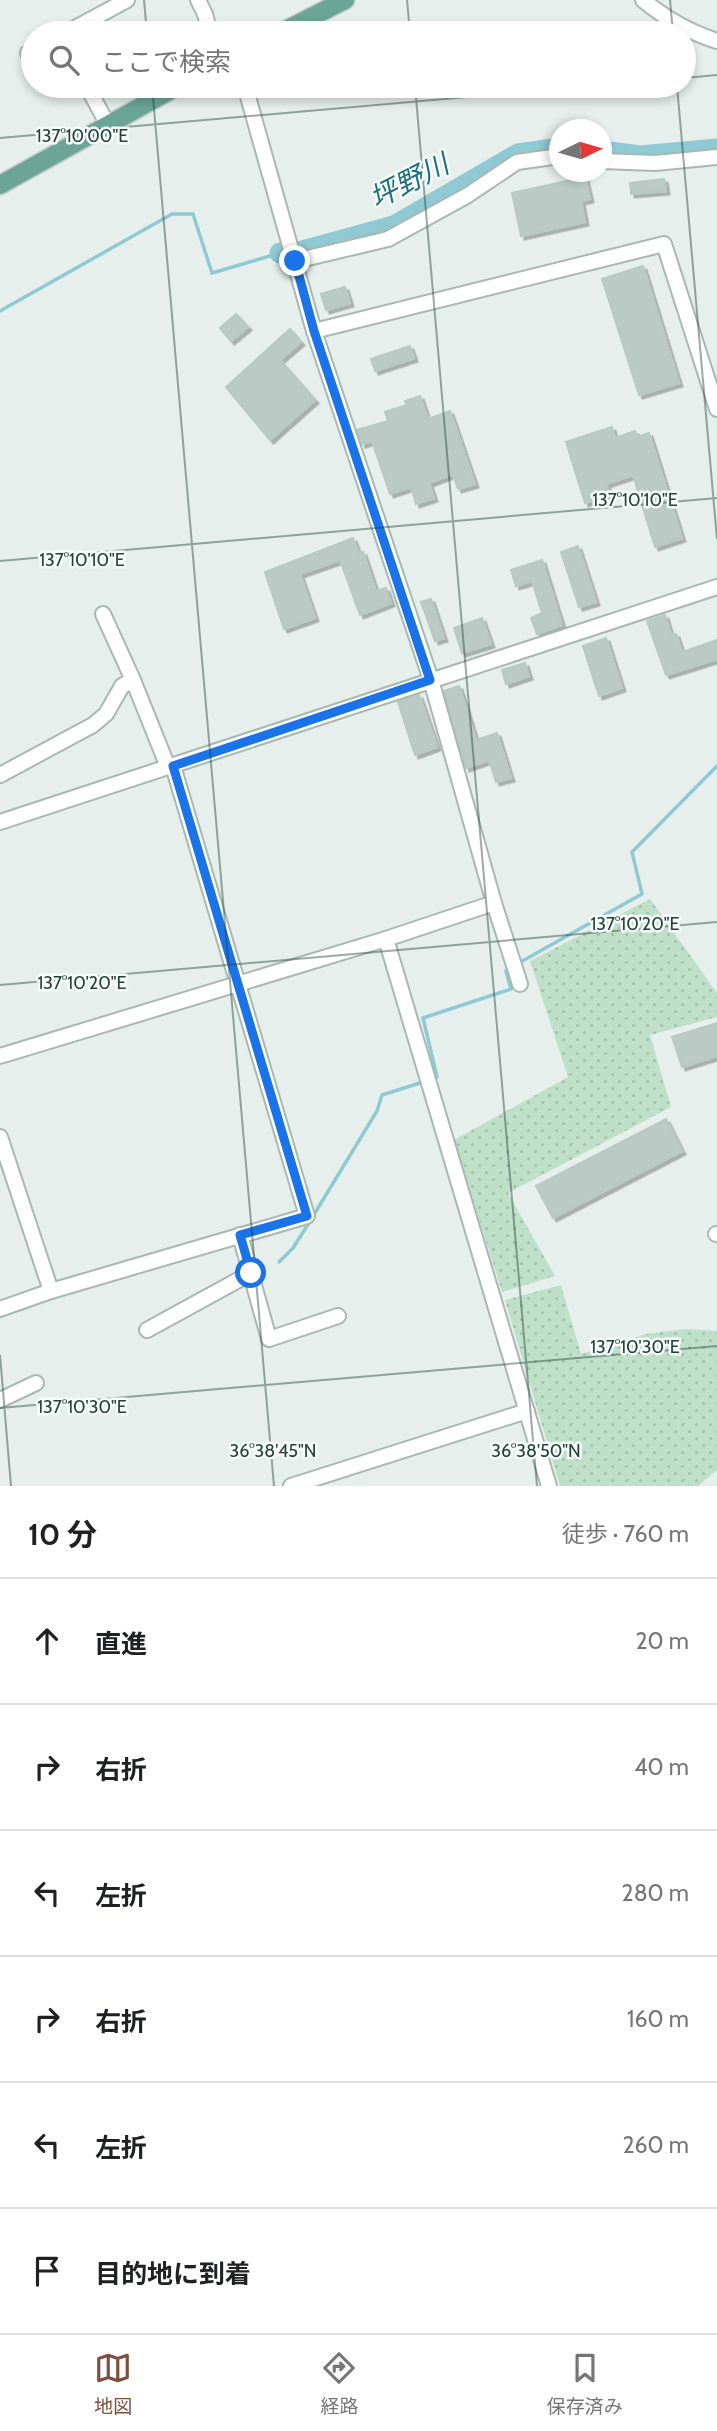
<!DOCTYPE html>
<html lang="ja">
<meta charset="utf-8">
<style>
body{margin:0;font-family:Cabin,"Noto Sans JP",sans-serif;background:#f6f6f6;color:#202124}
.compass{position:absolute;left:549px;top:119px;width:63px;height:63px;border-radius:50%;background:#fff;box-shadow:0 4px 10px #0003;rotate:85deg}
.stop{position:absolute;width:21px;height:21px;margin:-16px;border:5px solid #1a73e8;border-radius:50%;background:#fff}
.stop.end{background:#1a73e8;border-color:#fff;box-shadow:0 2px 7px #0008}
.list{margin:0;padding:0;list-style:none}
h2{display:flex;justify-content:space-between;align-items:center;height:91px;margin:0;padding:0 28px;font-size:30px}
h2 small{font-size:23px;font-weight:400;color:#757577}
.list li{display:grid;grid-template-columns:46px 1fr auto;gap:21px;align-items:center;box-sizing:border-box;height:126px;padding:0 28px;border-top:2px solid #e0e0e0}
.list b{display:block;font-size:26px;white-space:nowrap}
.list em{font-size:23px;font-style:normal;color:#757577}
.icon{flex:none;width:38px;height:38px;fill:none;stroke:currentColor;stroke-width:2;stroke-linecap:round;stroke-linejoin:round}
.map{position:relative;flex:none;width:717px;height:1486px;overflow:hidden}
.search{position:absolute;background:#fff;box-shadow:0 4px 10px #0003;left:21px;right:21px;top:21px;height:77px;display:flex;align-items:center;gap:18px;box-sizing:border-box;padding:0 24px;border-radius:38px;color:#757577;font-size:26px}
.sheet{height:847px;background:#fff}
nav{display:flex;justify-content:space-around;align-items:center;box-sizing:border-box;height:98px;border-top:2px solid #e0e0e0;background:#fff;font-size:19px;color:#757577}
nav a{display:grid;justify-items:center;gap:4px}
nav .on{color:#7f4e3f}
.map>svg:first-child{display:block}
</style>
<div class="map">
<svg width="717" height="1486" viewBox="0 0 717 1486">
<defs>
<pattern id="grass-dots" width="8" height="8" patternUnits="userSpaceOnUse" patternTransform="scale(1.75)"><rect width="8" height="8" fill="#bfe0c8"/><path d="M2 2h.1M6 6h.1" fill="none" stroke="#a4c1ad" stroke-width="1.8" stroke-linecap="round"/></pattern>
<filter id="shadow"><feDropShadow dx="3.5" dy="3.5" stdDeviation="0" flood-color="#0004"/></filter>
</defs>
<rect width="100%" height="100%" fill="#e6efeb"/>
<g fill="url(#grass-dots)">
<path d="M 650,899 L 717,993 L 717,1017 L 650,1035 L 671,1107 L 508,1193 L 555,1276 L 502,1292 L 454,1140 L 568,1077 L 530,961 Z"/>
<path d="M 561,1285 L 581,1354 L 646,1334 L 684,1329 L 717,1331 L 717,1470 L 698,1486 L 560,1486 L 505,1300 Z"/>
</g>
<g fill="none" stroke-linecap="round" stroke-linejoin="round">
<g stroke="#8ec9d4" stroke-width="3.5">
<path d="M 0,311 L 172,214 L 193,214 L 212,273 L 280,253"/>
<path d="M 517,964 L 642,894 L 632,852 L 717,766"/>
<path d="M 430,1080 L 437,1077 L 423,1018 L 511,989 L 506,971 L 510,968"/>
<path d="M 279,1262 L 293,1248 L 307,1226 L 377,1111 L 382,1095 L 423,1082"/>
</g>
<g stroke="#8ec9d4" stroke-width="21">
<path d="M 602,151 L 640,156 L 717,149"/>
<path d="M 280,253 L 299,252 L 394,226 L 518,154 L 560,148"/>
</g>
</g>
<g fill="#bbcac4" stroke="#b8c9c2" stroke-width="2" filter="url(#shadow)">
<path d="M 585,177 L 590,199 L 581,201 L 585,222 L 521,236 L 512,193 Z"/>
<path d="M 664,179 L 666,191 L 631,194 L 630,183 Z"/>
<path d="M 643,266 L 679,383 L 639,395 L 602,279 Z"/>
<path d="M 345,287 L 350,303 L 326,310 L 321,294 Z"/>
<path d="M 236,314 L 248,327 L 231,341 L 220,328 Z"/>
<path d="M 290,329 L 301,342 L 280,360 L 315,400 L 270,440 L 226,387 Z"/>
<path d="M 410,346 L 414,358 L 375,371 L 371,359 Z"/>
<path d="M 420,396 L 428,419 L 450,411 L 475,484 L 458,489 L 453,474 L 429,483 L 434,498 L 416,504 L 411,487 L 390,494 L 372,441 L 362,444 L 357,430 L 388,421 L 385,412 L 407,405 L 405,401 Z"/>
<path d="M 612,427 L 615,438 L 635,431 L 637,437 L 649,433 L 682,538 L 655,547 L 633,475 L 606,484 L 610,495 L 585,503 L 566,442 Z"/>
<path d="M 353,538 L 359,554 L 363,552 L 376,591 L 386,588 L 391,603 L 360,615 L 340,560 L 300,574 L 315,618 L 284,629 L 265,572 Z"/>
<path d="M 578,546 L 596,602 L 579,607 L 561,552 Z"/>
<path d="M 542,560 L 562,625 L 537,634 L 531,618 L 542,613 L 532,581 L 516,586 L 511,570 Z"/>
<path d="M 431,599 L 444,638 L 435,641 L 421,602 Z"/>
<path d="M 665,615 L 671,635 L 676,634 L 682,652 L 717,640 L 717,659 L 666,675 L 647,621 Z"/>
<path d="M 482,618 L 491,644 L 462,653 L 454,628 Z"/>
<path d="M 606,638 L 622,688 L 599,696 L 583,646 Z"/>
<path d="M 525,663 L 529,676 L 506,684 L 502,670 Z"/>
<path d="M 459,686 L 476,740 L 497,733 L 511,778 L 496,782 L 489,760 L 466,768 L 444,691 Z"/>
<path d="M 419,695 L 437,747 L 415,755 L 398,702 Z"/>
<path d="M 717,1023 L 717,1056 L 682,1067 L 672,1037 Z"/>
<path d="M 666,1119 L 682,1151 L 553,1218 L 536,1186 Z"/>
</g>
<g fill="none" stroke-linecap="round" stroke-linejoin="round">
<defs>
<g id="minor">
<path d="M 198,0 L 205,14 L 210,33"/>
<path d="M 643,0 C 666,19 689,32 717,41"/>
<path d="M 66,33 L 127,0"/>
<path d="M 33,50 L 28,53 L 33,56"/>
<path d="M 82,86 L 89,90 L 108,125"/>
<path d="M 91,94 L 106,86"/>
<path d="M 602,161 L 655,163 L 717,157"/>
<path d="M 295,261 L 388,239 L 468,195 L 517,162 L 560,156"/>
<path d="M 314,331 L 664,244 L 717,409"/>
<path d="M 103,614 L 133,680"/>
<path d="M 0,775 L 93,725 L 106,714 L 122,686 L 133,680 L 168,767"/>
<path d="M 0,822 L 717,587"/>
<path d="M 494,903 L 520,984"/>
<path d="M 386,939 L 549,1486"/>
<path d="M 0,1056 L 386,939 L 494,903 L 431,680 L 314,331 L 245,86"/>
<path d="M 0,1137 L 51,1291"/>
<path d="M 716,1234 L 717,1234"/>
<path d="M 240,1235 L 269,1339 L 338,1316"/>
<path d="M 0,1309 L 51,1291 L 307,1216 L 173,766"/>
<path d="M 147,1330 L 251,1273"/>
<path d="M 0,1400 L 36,1383"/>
<path d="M 291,1486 L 527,1411"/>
</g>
<g id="major">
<path d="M 280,33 L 345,0"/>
<path d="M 0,185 L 178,86"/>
</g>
</defs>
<use href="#minor" stroke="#a8b8b2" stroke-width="18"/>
<use href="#major" stroke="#c2cac8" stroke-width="21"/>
<use href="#minor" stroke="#fff" stroke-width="14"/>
<use href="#major" stroke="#6aa596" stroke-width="18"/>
</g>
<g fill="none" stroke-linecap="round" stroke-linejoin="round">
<path stroke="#1a73e8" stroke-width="9" d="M 251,1273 L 240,1235 L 307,1216 L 173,766 L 430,680 L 314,331 L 295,261"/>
</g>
<path fill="none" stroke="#24423a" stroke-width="2" stroke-opacity="0.45" d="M 144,0 L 147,33M 407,0 L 410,33M 670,0 L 673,33M 684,78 L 717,75M 152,86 L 274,1486M 415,86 L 537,1486M 677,86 L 717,539M 0,138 L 593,86M 0,561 L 717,498M 0,985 L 717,922M 0,1355 L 11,1486M 0,1408 L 717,1346"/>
<g text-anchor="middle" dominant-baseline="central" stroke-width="5" stroke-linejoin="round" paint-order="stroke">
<g font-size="28" font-style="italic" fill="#1c6f80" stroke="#f7fbf9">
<text transform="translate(409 181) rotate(-27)">坪野川</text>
</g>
</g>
<g font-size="18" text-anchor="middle" fill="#24423a" stroke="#f7fbf9" stroke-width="5" stroke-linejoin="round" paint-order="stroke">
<text x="82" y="142">137°10'00"E</text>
<text x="635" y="506">137°10'10"E</text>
<text x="82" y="566">137°10'10"E</text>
<text x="635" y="930">137°10'20"E</text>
<text x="82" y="989">137°10'20"E</text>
<text x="635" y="1353">137°10'30"E</text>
<text x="82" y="1413">137°10'30"E</text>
<text x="273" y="1457">36°38'45"N</text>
<text x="536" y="1457">36°38'50"N</text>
</g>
</svg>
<svg class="compass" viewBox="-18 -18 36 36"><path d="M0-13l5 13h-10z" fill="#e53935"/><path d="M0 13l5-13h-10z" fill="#757577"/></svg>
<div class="stop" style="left:251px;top:1273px"></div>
<div class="stop end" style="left:295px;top:261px"></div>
<div class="search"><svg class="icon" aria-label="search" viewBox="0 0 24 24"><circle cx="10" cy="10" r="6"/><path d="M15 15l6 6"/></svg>ここで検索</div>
</div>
<section class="sheet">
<h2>10 分<small>徒歩 · 760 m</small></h2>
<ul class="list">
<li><svg class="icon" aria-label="ahead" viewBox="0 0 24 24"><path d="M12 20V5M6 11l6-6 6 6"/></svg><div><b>直進</b></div><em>20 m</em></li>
<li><svg class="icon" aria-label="right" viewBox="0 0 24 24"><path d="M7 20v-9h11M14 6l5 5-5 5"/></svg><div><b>右折</b></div><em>40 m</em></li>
<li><svg class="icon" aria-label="left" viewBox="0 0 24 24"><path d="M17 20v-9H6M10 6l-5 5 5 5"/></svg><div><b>左折</b></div><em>280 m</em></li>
<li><svg class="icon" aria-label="right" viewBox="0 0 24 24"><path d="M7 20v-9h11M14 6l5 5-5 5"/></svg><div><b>右折</b></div><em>160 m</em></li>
<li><svg class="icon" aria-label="left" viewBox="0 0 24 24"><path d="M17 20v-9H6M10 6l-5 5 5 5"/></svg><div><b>左折</b></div><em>260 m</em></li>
<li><svg class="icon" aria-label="arrive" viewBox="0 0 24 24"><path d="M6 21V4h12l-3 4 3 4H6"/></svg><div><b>目的地に到着</b></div></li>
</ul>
</section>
<nav>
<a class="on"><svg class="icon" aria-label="map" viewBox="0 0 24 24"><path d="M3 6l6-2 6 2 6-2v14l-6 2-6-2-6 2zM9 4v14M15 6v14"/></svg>地図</a>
<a><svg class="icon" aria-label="directions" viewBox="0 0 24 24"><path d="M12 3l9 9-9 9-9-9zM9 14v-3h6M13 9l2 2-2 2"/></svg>経路</a>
<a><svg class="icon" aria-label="saved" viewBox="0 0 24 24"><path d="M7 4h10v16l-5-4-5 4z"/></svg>保存済み</a>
</nav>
